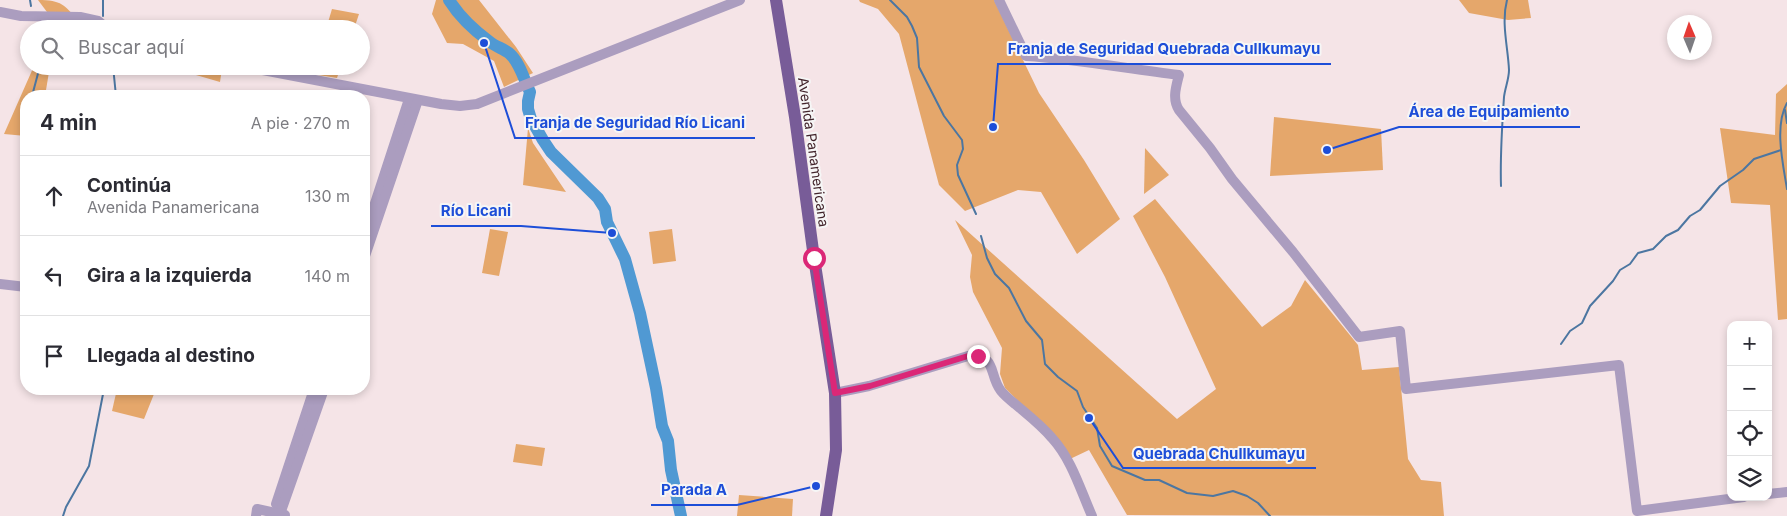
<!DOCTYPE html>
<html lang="es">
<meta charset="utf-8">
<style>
body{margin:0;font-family:Inter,sans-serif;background:#f2f2f3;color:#2b2b33}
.controls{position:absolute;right:15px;bottom:15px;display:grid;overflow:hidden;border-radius:10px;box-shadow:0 2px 8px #0003}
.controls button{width:45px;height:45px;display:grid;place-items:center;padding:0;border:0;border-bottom:1px solid #e1e1e2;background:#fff;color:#2b2b33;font:25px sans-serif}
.compass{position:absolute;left:1667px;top:15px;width:45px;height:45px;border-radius:50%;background:#fff;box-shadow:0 2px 8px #0003;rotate:358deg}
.stop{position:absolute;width:15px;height:15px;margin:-11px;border:4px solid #db2777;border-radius:50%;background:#fff}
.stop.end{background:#db2777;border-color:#fff;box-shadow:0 1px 5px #0008}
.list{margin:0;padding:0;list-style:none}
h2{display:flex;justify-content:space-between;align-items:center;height:65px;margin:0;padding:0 20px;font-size:21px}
h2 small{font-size:16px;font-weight:400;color:#7c7c81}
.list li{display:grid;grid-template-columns:32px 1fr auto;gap:15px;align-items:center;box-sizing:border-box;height:80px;padding:0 20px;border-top:1px solid #e1e1e2}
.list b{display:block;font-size:19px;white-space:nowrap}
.list p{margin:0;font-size:16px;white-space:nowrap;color:#7c7c81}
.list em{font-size:16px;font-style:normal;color:#7c7c81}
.icon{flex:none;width:28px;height:28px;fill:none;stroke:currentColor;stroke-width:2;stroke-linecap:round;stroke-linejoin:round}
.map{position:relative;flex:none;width:1787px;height:516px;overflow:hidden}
.search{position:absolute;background:#fff;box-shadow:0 2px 8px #0003;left:20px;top:20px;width:350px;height:55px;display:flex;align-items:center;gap:12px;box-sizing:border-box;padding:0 18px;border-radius:28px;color:#7c7c81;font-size:19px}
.panel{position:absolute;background:#fff;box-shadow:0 2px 8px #0003;left:20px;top:90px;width:350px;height:305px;border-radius:20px}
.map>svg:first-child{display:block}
</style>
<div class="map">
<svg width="1787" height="516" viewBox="0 0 1787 516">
<rect width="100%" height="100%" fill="#f5e4e7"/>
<g fill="#e5a76b">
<path d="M 38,0 C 62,0 64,5 79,21 L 69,29 L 48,29 L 53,20 Z"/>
<path d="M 436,0 L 479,0 L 516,47 L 533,73 L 504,87 L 494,61 L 463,44 L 447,43 L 432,14 Z"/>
<path d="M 859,0 L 994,0 L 1039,93 L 1084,160 L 1120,219 L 1077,254 L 1041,192 L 1018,190 L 965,211 L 939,185 L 899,34 L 878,9 L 860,2 Z"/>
<path d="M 1459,0 L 1528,0 L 1531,18 L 1508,20 L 1469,13 Z"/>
<path d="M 332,9 L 359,14 L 354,29 L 326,29 Z"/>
<path d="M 34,66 L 50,66 L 45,96 L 26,96 L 26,136 L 4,134 Z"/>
<path d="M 165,66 L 205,66 L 222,69 L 220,82 Z"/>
<path d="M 314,66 L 341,66 L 337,78 L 312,74 Z"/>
<path d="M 1787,84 L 1787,319 L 1778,320 L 1770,205 L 1731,203 L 1720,128 L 1775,135 L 1776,94 Z"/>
<path d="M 1274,117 L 1381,129 L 1383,170 L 1270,176 Z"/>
<path d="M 528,128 L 533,143 L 566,192 L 523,185 Z"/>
<path d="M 1145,148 L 1169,175 L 1144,194 Z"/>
<path d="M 1155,199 L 1262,327 L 1291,306 L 1305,280 L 1358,345 L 1362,370 L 1399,367 L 1408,459 L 1421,480 L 1441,482 L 1444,516 L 1127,515 L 1089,450 L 1070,459 L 1056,439 L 1005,388 L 1000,374 L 1002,348 L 973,292 L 970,277 L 972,255 L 955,220 L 1177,419 L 1216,389 L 1165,277 L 1133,216 Z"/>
<path d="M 490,229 L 508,232 L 499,276 L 482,273 Z"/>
<path d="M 672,229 L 676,261 L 653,264 L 649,232 Z"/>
<path d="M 117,389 L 156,389 L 144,419 L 112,411 Z"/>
<path d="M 516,444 L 545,448 L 542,466 L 513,462 Z"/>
<path d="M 739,495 L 793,499 L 792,516 L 737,516 Z"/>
</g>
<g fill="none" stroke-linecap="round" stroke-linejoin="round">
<g stroke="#4c76a1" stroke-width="2">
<path d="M 30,0 L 31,6"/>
<path d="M 890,0 L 907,17 L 912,26 L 917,38 L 919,67 L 944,116 L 962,140 L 963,149 L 957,165 L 958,175 L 976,214"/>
<path d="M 103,16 L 103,0"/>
<path d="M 53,29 L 55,24"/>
<path d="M 113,66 L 116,96"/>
<path d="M 32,96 L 40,66"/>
<path d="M 1787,103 C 1774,126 1783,164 1787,189"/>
<path d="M 1785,110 L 1787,123"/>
<path d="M 1501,186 C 1500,156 1502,126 1504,97 C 1505,88 1509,79 1509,70 C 1508,47 1501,23 1507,0"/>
<path d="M 981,236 L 987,258 L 995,274 L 1009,288 L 1026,321 L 1042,340 L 1045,364 L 1058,377 L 1077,391 L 1083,407 L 1097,428 L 1100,446 L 1112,466 L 1145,480 L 1159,480 L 1187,493 L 1213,496 L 1233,491 L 1247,496 L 1258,503 L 1270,516"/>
<path d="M 1561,344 L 1570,331 L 1582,323 L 1590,306 L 1613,281 L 1620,270 L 1630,264 L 1638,253 L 1653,249 L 1666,236 L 1678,230 L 1690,216 L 1700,210 L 1720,186 L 1743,170 L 1754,159 L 1781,150"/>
<path d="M 63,516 L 66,507 L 89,466 L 104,389"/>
</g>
<path stroke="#5099d3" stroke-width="12" d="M 449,0 C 459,16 475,31 490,42 C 496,47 505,49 510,54 C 520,63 524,80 530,92 L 528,101 L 528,109 L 531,119 L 543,140 L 551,152 L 598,198 L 605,209 L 607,222 L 625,259 L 640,313 L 656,388 L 662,426 L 668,441 L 671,470 L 681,516"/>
<g stroke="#ab9dbf" stroke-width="10">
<path d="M 999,0 L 1026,56 C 1077,59 1128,69 1179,75 C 1176,87 1172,99 1179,110 L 1210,148 L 1232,179 L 1293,252 L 1359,337 L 1400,331 L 1406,389 L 1619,365 L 1637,511 L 1744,497"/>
<path d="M 0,12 L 21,16 L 80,17 L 98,21 L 108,29"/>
<path d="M 242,66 L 441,104 L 460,106 L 477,104 L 740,0"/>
<path d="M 364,237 L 409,99"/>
<path d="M 364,259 L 418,100"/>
<path d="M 0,284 L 26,287"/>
<path d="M 835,393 L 869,386 L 968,356 C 998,355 988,374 1001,391 C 1005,396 1010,400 1015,404 C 1028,415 1041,425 1052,438 C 1072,460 1080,489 1092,516"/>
<path d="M 1768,494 L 1787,492"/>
<path d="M 276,504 L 314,389"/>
<path d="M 280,514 L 324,389"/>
<path d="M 256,516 L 257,509 L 285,515"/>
</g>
<path stroke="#785c98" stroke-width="12" d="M 776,0 L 795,117 L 814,258 L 835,393 L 836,450 L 826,516"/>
</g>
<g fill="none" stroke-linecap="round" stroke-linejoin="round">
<path stroke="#db2777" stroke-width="6" d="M 814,258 L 835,393 L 870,386 L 968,356 L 978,356"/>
</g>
<g text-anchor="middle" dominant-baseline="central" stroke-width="4" stroke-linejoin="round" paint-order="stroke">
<g font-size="14" fill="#42242b" stroke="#f6f6f6">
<text transform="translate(814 152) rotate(82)">Avenida Panamericana</text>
</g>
</g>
<path fill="none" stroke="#1d4ed8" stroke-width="2" d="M993 127L998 64H1331M1327 150L1399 127H1580M484 43L515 138H755M612 233L521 226H431M1089 418L1123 468H1316M816 486L737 505H651"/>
<g fill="#1d4ed8" stroke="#f6f6f6" stroke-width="2">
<circle cx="993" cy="127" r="5"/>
<circle cx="1327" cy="150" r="5"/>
<circle cx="484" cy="43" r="5"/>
<circle cx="612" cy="233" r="5"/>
<circle cx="1089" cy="418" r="5"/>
<circle cx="816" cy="486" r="5"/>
</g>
<g font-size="15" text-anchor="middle" font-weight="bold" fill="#1d4ed8" stroke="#f6f6f6" stroke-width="4" stroke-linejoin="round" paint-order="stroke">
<text x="1164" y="54">Franja de Seguridad Quebrada Cullkumayu</text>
<text x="1489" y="117">Área de Equipamiento</text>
<text x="635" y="128">Franja de Seguridad Río Licani</text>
<text x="476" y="216">Río Licani</text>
<text x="1219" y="459">Quebrada Chullkumayu</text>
<text x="694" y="495">Parada A</text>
</g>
</svg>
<div class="controls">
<button>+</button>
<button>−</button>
<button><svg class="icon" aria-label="locate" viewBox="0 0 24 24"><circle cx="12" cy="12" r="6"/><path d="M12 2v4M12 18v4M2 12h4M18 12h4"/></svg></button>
<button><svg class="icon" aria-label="layers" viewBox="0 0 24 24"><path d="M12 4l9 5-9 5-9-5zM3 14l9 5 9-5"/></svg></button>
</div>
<svg class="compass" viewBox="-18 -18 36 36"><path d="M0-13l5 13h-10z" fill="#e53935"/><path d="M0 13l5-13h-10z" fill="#7c7c81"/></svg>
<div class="stop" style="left:814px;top:258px"></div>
<div class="stop end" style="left:978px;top:356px"></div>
<div class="search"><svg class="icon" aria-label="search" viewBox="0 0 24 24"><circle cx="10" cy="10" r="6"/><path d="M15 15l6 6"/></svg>Buscar aquí</div>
<section class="panel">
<h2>4 min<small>A pie · 270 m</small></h2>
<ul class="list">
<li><svg class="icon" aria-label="ahead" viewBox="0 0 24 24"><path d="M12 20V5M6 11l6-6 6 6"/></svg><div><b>Continúa</b><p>Avenida Panamericana</p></div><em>130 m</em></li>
<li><svg class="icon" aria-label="left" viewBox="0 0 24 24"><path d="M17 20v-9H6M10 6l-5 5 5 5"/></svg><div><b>Gira a la izquierda</b></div><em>140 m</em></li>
<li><svg class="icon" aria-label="arrive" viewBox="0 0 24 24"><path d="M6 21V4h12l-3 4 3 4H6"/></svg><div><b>Llegada al destino</b></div></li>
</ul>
</section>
</div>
